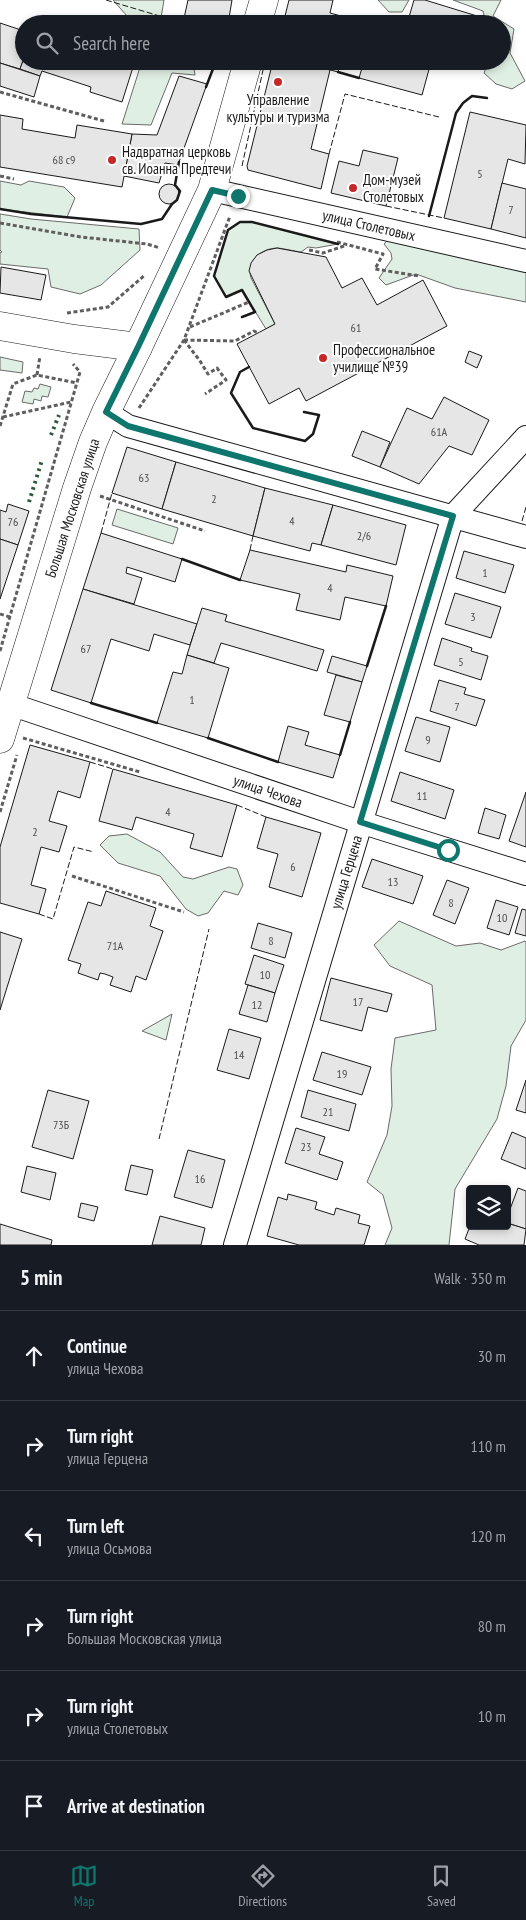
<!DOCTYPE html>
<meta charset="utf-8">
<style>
body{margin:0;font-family:"PT Sans Narrow",sans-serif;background:#242831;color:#f1f3f6}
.controls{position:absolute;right:15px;bottom:15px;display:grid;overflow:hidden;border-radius:5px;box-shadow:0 2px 8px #0003}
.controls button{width:45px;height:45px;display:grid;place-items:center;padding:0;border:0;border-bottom:1px solid #363941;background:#171b24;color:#f1f3f6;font:25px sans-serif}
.stop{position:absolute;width:15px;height:15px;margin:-11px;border:4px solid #0f766e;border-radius:50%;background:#fff}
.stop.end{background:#0f766e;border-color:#fff;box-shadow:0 1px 5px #0008}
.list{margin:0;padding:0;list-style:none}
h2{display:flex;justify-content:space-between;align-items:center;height:65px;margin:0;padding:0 20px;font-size:21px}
h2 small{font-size:16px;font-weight:400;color:#9ea1a6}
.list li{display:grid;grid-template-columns:32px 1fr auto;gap:15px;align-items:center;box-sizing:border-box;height:90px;padding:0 20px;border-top:1px solid #363941}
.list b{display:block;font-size:19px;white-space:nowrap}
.list p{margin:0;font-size:16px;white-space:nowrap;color:#9ea1a6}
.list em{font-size:16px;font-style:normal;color:#9ea1a6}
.icon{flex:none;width:28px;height:28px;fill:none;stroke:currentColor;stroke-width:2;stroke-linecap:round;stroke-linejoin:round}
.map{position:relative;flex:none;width:526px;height:1245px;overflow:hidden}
.search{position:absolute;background:#171b24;box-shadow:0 2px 8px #0003;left:15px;right:15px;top:15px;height:55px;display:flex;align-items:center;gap:12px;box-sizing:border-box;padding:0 18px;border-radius:28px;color:#9ea1a6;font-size:19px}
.sheet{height:605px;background:#171b24}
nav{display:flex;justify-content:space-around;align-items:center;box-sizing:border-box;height:70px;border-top:1px solid #363941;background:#171b24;font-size:14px;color:#9ea1a6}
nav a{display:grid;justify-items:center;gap:2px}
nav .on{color:#0f766e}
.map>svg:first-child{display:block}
</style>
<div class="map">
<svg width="526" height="1245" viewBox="0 0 526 1245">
<rect width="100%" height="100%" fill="#fff"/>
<g fill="#e0efe3" stroke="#6a6a6a">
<path d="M 113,0 L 164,0 L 160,24 L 134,24 Z"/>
<path d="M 378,0 L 409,0 L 402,12 L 389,12 Z"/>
<path d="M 453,0 L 501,0 L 493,16 L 514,29 L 510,53 L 525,81 L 512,89 L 496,84 L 484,73 L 489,61 L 502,61 L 502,24 L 486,24 L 483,11 Z"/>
<path d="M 142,61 L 193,61 L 195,75 L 172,73 L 151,125 L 122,124 Z"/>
<path d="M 0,181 L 21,185 L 29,181 L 64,187 L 75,198 L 67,217 L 0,209 Z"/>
<path d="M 0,214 L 31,219 L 139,229 L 140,250 L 101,285 L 80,294 L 51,287 L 48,269 L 0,264 L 0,253 L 2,252 L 0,250 Z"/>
<path d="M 240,222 L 252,222 L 338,244 L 316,248 L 308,247 L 301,252 C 294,251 286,249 278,248 C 261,248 246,261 251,278 L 275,324 L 266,329 L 242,290 L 226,297 L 214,276 L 228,230 Z"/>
<path d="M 392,235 L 526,268 L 526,302 L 455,288 L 416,274 L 386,285 L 379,278 L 392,259 L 391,253 L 384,244 Z"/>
<path d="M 0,357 L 23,362 L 22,373 L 0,370 Z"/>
<path d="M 40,384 L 51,387 L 48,397 L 42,396 L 41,401 L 34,399 L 33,404 L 22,402 L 25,391 L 32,392 L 34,388 L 38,389 Z"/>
<path d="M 117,509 L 178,528 L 173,544 L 112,525 Z"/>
<path d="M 127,834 L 160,852 L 183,877 L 193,879 L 229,867 L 237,869 L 243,885 L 238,895 L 224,891 L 208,913 L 198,916 L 186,909 L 160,876 L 118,863 L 100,845 L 109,836 Z"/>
<path d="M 399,921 L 456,946 L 480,943 L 501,950 L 525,941 L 526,942 L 526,1020 L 511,1046 L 506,1086 L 497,1119 L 455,1189 L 449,1245 L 385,1245 L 392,1228 L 383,1195 L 367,1182 L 387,1135 L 392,1106 L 391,1069 L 395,1038 L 436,1030 L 432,985 L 390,966 L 374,945 Z"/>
<path d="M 172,1014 L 166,1040 L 142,1031 Z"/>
</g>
<g fill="#e6e6e6" stroke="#1a1a1a">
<path d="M 188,0 L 232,0 L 228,24 L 183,23 Z"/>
<path d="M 289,0 L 333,0 L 330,13 L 341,16 L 339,24 L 298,24 L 284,20 Z"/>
<path d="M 414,0 L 425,0 L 477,16 L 474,24 L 407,24 Z"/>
<path d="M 0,23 L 24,31 L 24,58 L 20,69 L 0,63 Z"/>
<path d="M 24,58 L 24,61 L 126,61 L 134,64 L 122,102 L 90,92 L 91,87 L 42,71 L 40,76 L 20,69 Z"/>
<path d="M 273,61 L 297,61 L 330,70 L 311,149 L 329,154 L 321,189 L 248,170 L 247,166 Z"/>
<path d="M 297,61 L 341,61 L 338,72 Z"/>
<path d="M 364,61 L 379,61 L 399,67 L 401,61 L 431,62 L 422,95 L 359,78 Z"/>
<path d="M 0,63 L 40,76 L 34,97 L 0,86 Z"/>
<path d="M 179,76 L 207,84 L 178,165 L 165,163 L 159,183 L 124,176 L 132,134 L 157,135 Z"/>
<path d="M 470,112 L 526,125 L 525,164 L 508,159 L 491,229 L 444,218 Z"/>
<path d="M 0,115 L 23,119 L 22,129 L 75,138 L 77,125 L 132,134 L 122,187 L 0,167 Z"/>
<path d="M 363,150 L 398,158 L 386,206 L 331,193 L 339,161 L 359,166 Z"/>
<path d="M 502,183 L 526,189 L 526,238 L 491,229 Z"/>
<circle cx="169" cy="194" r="10"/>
<path d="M 277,248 L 326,257 L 342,288 L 362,278 L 377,305 L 423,280 L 447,326 L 306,401 L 299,388 L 269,404 L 237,344 L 275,324 L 249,271 L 251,263 L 257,255 L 267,250 Z"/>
<path d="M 1,267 L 46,275 L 41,300 L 0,293 Z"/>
<path d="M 469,351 L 482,356 L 477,368 L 465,362 Z"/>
<path d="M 444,397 L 489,420 L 472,455 L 449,446 L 419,484 L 380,467 L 407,408 L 432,419 Z"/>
<path d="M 362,431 L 390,442 L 380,467 L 352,456 Z"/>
<path d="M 127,447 L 176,462 L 162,509 L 112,493 Z"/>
<path d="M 176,462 L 265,488 L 253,536 L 162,509 Z"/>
<path d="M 265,488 L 333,505 L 321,545 L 312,543 L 310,551 L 253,536 Z"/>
<path d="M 8,504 L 29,511 L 18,545 L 0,539 L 0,510 L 6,512 Z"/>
<path d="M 333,505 L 406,525 L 396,565 L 321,545 Z"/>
<path d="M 101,533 L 182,559 L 175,582 L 127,567 L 126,573 L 142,578 L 134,604 L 83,589 Z"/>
<path d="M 0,539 L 18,545 L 0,599 Z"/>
<path d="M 250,550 L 346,572 L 347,565 L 393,576 L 386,606 L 345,597 L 340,620 L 296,610 L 300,594 L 240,580 Z"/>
<path d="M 464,551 L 514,565 L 505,593 L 456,578 Z"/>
<path d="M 83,589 L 197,624 L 190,645 L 154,634 L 149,651 L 111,639 L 91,703 L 51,690 Z"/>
<path d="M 455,593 L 501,607 L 491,638 L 445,624 Z"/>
<path d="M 202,608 L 227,615 L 225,621 L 324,650 L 317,671 L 221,643 L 214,663 L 187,655 Z"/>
<path d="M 442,638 L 472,648 L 471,651 L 488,656 L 481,680 L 434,665 Z"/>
<path d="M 187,655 L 229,668 L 208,738 L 157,723 L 173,672 L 182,674 Z"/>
<path d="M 332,656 L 367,666 L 362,682 L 327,672 Z"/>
<path d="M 336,675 L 362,682 L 350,722 L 324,715 Z"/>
<path d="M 439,680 L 466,688 L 464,694 L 485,700 L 476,726 L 430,711 Z"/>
<path d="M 416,717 L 450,727 L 440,762 L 405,751 Z"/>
<path d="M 288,726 L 309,732 L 305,745 L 340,755 L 333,778 L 278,762 Z"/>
<path d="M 30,745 L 90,762 L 80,798 L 58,791 L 49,821 L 67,826 L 59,852 L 41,847 L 31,885 L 46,889 L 39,914 L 0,903 L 0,847 Z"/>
<path d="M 113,769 L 237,805 L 222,857 L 190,848 L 194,834 L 136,817 L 132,830 L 99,821 Z"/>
<path d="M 400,772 L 454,790 L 445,819 L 391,801 Z"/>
<path d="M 526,792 L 526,847 L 509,841 Z"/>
<path d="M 485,808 L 506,815 L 499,839 L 478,833 Z"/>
<path d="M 266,817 L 321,833 L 302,897 L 269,887 L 278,854 L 257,848 Z"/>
<path d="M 372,859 L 423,876 L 413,904 L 362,887 Z"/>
<path d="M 447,880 L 469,888 L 455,924 L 433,915 Z"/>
<path d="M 106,891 L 156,908 L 150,926 L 163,931 L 146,980 L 136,976 L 131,992 L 110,985 L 113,977 L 105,974 L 100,973 L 98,980 L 78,973 L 81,964 L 68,960 L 88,902 L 101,906 Z"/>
<path d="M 496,900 L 518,907 L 509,935 L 487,928 Z"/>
<path d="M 522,909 L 526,910 L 526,936 L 515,933 Z"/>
<path d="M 258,923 L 292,933 L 285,958 L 251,948 Z"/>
<path d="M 0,932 L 22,939 L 0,1010 Z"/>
<path d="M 254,955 L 284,965 L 275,993 L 245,984 Z"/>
<path d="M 331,978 L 392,994 L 387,1012 L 368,1007 L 362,1031 L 320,1020 Z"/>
<path d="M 248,985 L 275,993 L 267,1022 L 239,1014 Z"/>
<path d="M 229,1029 L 261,1038 L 249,1079 L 217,1070 Z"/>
<path d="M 322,1052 L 371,1067 L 362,1095 L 313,1080 Z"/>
<path d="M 526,1080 L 526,1113 L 516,1110 Z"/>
<path d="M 48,1090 L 89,1101 L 73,1159 L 32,1147 Z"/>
<path d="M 308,1090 L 356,1104 L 349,1131 L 301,1117 Z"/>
<path d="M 296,1128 L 325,1137 L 319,1154 L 343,1162 L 337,1180 L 285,1163 Z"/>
<path d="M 512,1132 L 526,1138 L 526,1169 L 501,1159 Z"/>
<path d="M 188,1150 L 225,1160 L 212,1208 L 174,1197 Z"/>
<path d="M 131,1165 L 153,1170 L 147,1195 L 125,1190 Z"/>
<path d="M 27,1166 L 56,1173 L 50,1200 L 21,1192 Z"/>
<path d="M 518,1188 L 526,1191 L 526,1229 L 507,1223 L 507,1217 Z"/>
<path d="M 288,1194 L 317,1202 L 315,1209 L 334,1215 L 336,1208 L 360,1215 L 358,1223 L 370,1226 L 364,1245 L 299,1245 L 267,1236 L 278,1197 L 287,1200 Z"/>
<path d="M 81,1203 L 98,1207 L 94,1221 L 78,1217 Z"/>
<path d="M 160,1216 L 205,1228 L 201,1245 L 152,1245 Z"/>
<path d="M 507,1223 L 526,1229 L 524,1245 L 479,1245 L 465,1239 L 470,1226 L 507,1226 Z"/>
<path d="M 0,1224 L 52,1240 L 51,1245 L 0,1245 Z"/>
</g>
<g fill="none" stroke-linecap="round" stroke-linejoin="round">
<defs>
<g id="minor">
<path d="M 212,190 L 526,261"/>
<path d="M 106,412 L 128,426 L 526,537"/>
<path d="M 10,704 L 360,822 L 526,874"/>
<path d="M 235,1245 L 453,516 L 526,437"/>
</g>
<g id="major">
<path d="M 257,24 L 264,0"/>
<path d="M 0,326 L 74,339 L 138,347"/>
<path d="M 0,739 L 77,488 L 93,442 L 106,412 L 138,347 L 212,190 L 248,61"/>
</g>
</defs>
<use href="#minor" stroke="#1a1a1a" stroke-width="24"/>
<use href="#major" stroke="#1a1a1a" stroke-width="29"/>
<g stroke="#5f5f5f" stroke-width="3" stroke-dasharray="4 2.5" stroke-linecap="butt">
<path d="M 0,92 L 104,121"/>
<path d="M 0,176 L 14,179"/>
<path d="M 0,223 L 81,237 L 147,244 L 160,248"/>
<path d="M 337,242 L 383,254 L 375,269 L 419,276"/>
<path d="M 309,250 L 323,253 L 347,245"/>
<path d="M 67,313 L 108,307 L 145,275"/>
<path d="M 190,327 L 249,302"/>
<path d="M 184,340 L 200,361 L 208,374 L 217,368 L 226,380 L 205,394"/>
<path d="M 184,340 L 235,341 L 254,331 L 258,333"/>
<path d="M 37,375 L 40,356"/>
<path d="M 139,408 L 184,340 L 230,216"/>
<path d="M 3,417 L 71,402"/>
<path d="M 0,426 L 13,384 L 37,375 L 77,383"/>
<path d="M 100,496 L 205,531"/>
<path d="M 0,614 L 10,617"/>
<path d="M 0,651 L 80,372 L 73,364"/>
<path d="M 23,738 L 140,772"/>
<path d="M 0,812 L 17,755"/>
<path d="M 72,876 L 184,912"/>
</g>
<use href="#minor" stroke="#fff" stroke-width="22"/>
<use href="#major" stroke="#fff" stroke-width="28"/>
<g stroke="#2b5a34" stroke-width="4" stroke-dasharray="2.5 4" stroke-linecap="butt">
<path d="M 51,435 L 59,415"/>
<path d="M 29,502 L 42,460"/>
</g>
<g stroke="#1a1a1a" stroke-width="1" stroke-dasharray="6 2.5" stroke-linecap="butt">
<path d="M 106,0 L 183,23"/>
<path d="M 329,154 L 345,94 L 439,117"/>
<path d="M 242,166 L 265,61"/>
<path d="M 386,206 L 444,218"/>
<path d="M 522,521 L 526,507"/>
<path d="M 101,533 L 112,493"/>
<path d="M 250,550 L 253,536"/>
<path d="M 90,762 L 113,769"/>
<path d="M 237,805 L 266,817"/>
<path d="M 39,914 L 53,919 L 74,847 L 94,852"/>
<path d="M 159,1139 L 209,929"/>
</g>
<g stroke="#1a1a1a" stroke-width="2.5">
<path d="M 338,72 L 359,78"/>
<path d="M 206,87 L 216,61"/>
<path d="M 0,209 L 31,214 L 141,224 L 162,219 L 172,204 L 177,200 L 180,191 L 175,185 L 179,162"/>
<path d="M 429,216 L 456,113 L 463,103 L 472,96 L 487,98"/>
<path d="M 242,317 L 255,312 L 242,290 L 226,297 L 214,276 L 228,230 L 240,222 L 252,222 L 338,244"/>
<path d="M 249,367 L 240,372 L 231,393 L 253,428 L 305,441 L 313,434 L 319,415 L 304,412"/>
<path d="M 182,559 L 240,580"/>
<path d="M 367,666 L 386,606"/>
<path d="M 91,703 L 157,723"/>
<path d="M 208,738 L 278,762"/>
<path d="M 340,755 L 350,722"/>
</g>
</g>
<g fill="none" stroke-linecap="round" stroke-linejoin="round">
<path stroke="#0f766e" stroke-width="6" d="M 238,196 L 212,190 L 138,347 L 106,412 L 128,426 L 453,516 L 360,822 L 448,850"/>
</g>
<g fill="#c62828" stroke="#fff" stroke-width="2">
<circle cx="278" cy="82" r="5"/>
<circle cx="112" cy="160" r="5"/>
<circle cx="353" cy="188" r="5"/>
<circle cx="323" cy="358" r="5"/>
</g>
<g text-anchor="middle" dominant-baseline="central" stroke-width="4" stroke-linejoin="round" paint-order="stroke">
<g font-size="12" fill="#4d4d4d">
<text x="64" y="159">68 с9</text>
<text x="480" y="173">5</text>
<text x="511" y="209">7</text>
<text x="356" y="327">61</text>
<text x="439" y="431">61А</text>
<text x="144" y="477">63</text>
<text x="214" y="498">2</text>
<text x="292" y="520">4</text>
<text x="13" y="521">76</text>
<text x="364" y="535">2/6</text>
<text x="485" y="572">1</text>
<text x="330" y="587">4</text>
<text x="473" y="616">3</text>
<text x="86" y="648">67</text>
<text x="461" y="661">5</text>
<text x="192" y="699">1</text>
<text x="457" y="706">7</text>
<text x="428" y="739">9</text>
<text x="422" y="795">11</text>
<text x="168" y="811">4</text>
<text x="35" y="831">2</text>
<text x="293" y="866">6</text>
<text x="393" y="881">13</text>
<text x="451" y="902">8</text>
<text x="502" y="917">10</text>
<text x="271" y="940">8</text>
<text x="115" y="945">71А</text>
<text x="265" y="974">10</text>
<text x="358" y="1001">17</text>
<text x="257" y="1004">12</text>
<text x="239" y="1054">14</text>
<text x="342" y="1073">19</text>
<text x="328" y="1111">21</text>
<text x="61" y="1124">73Б</text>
<text x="306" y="1146">23</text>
<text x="200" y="1178">16</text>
</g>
<g font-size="15" fill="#1a1a1a" stroke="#fff" text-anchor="start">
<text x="278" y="99" text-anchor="middle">Управление<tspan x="278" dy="17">культуры и туризма</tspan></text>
<text x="122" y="151">Надвратная церковь<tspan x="122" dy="17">св. Иоанна Предтечи</tspan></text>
<text x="363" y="179">Дом-музей<tspan x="363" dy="17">Столетовых</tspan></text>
<text x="333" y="349">Профессиональное<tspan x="333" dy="17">училище №39</tspan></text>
</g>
<g font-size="15" fill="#1a1a1a" stroke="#fff">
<text transform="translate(369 225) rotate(13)">улица Столетовых</text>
<text transform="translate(72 508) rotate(-72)">Большая Московская улица</text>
<text transform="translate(268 791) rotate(19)">улица Чехова</text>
<text transform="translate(346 872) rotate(-73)">улица Герцена</text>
</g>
</g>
</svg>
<div class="controls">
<button><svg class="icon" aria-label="layers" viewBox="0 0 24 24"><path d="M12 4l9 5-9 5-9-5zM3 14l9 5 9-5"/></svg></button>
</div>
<div class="stop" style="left:448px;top:850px"></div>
<div class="stop end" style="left:238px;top:196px"></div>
<div class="search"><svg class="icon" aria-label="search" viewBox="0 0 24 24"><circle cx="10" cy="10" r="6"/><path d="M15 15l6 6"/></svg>Search here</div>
</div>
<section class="sheet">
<h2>5 min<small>Walk · 350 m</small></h2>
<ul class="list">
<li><svg class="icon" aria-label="ahead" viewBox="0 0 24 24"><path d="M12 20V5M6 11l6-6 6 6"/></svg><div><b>Continue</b><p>улица Чехова</p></div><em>30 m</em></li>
<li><svg class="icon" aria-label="right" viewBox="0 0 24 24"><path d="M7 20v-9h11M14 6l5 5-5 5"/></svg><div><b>Turn right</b><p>улица Герцена</p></div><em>110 m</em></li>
<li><svg class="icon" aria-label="left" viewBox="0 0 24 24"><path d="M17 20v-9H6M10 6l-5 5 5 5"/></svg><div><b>Turn left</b><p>улица Осьмова</p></div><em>120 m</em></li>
<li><svg class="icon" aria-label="right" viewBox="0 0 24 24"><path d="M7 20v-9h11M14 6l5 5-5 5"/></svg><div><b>Turn right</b><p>Большая Московская улица</p></div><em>80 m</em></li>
<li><svg class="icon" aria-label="right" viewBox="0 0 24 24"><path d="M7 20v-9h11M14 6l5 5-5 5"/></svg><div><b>Turn right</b><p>улица Столетовых</p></div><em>10 m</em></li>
<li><svg class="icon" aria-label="arrive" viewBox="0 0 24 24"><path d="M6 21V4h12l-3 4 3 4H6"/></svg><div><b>Arrive at destination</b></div></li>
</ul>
</section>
<nav>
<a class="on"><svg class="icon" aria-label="map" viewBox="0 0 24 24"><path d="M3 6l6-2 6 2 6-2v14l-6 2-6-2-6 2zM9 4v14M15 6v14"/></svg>Map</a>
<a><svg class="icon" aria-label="directions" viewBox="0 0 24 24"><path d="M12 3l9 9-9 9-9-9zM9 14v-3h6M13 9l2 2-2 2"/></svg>Directions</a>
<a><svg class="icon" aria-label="saved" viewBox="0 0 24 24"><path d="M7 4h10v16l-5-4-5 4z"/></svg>Saved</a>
</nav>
